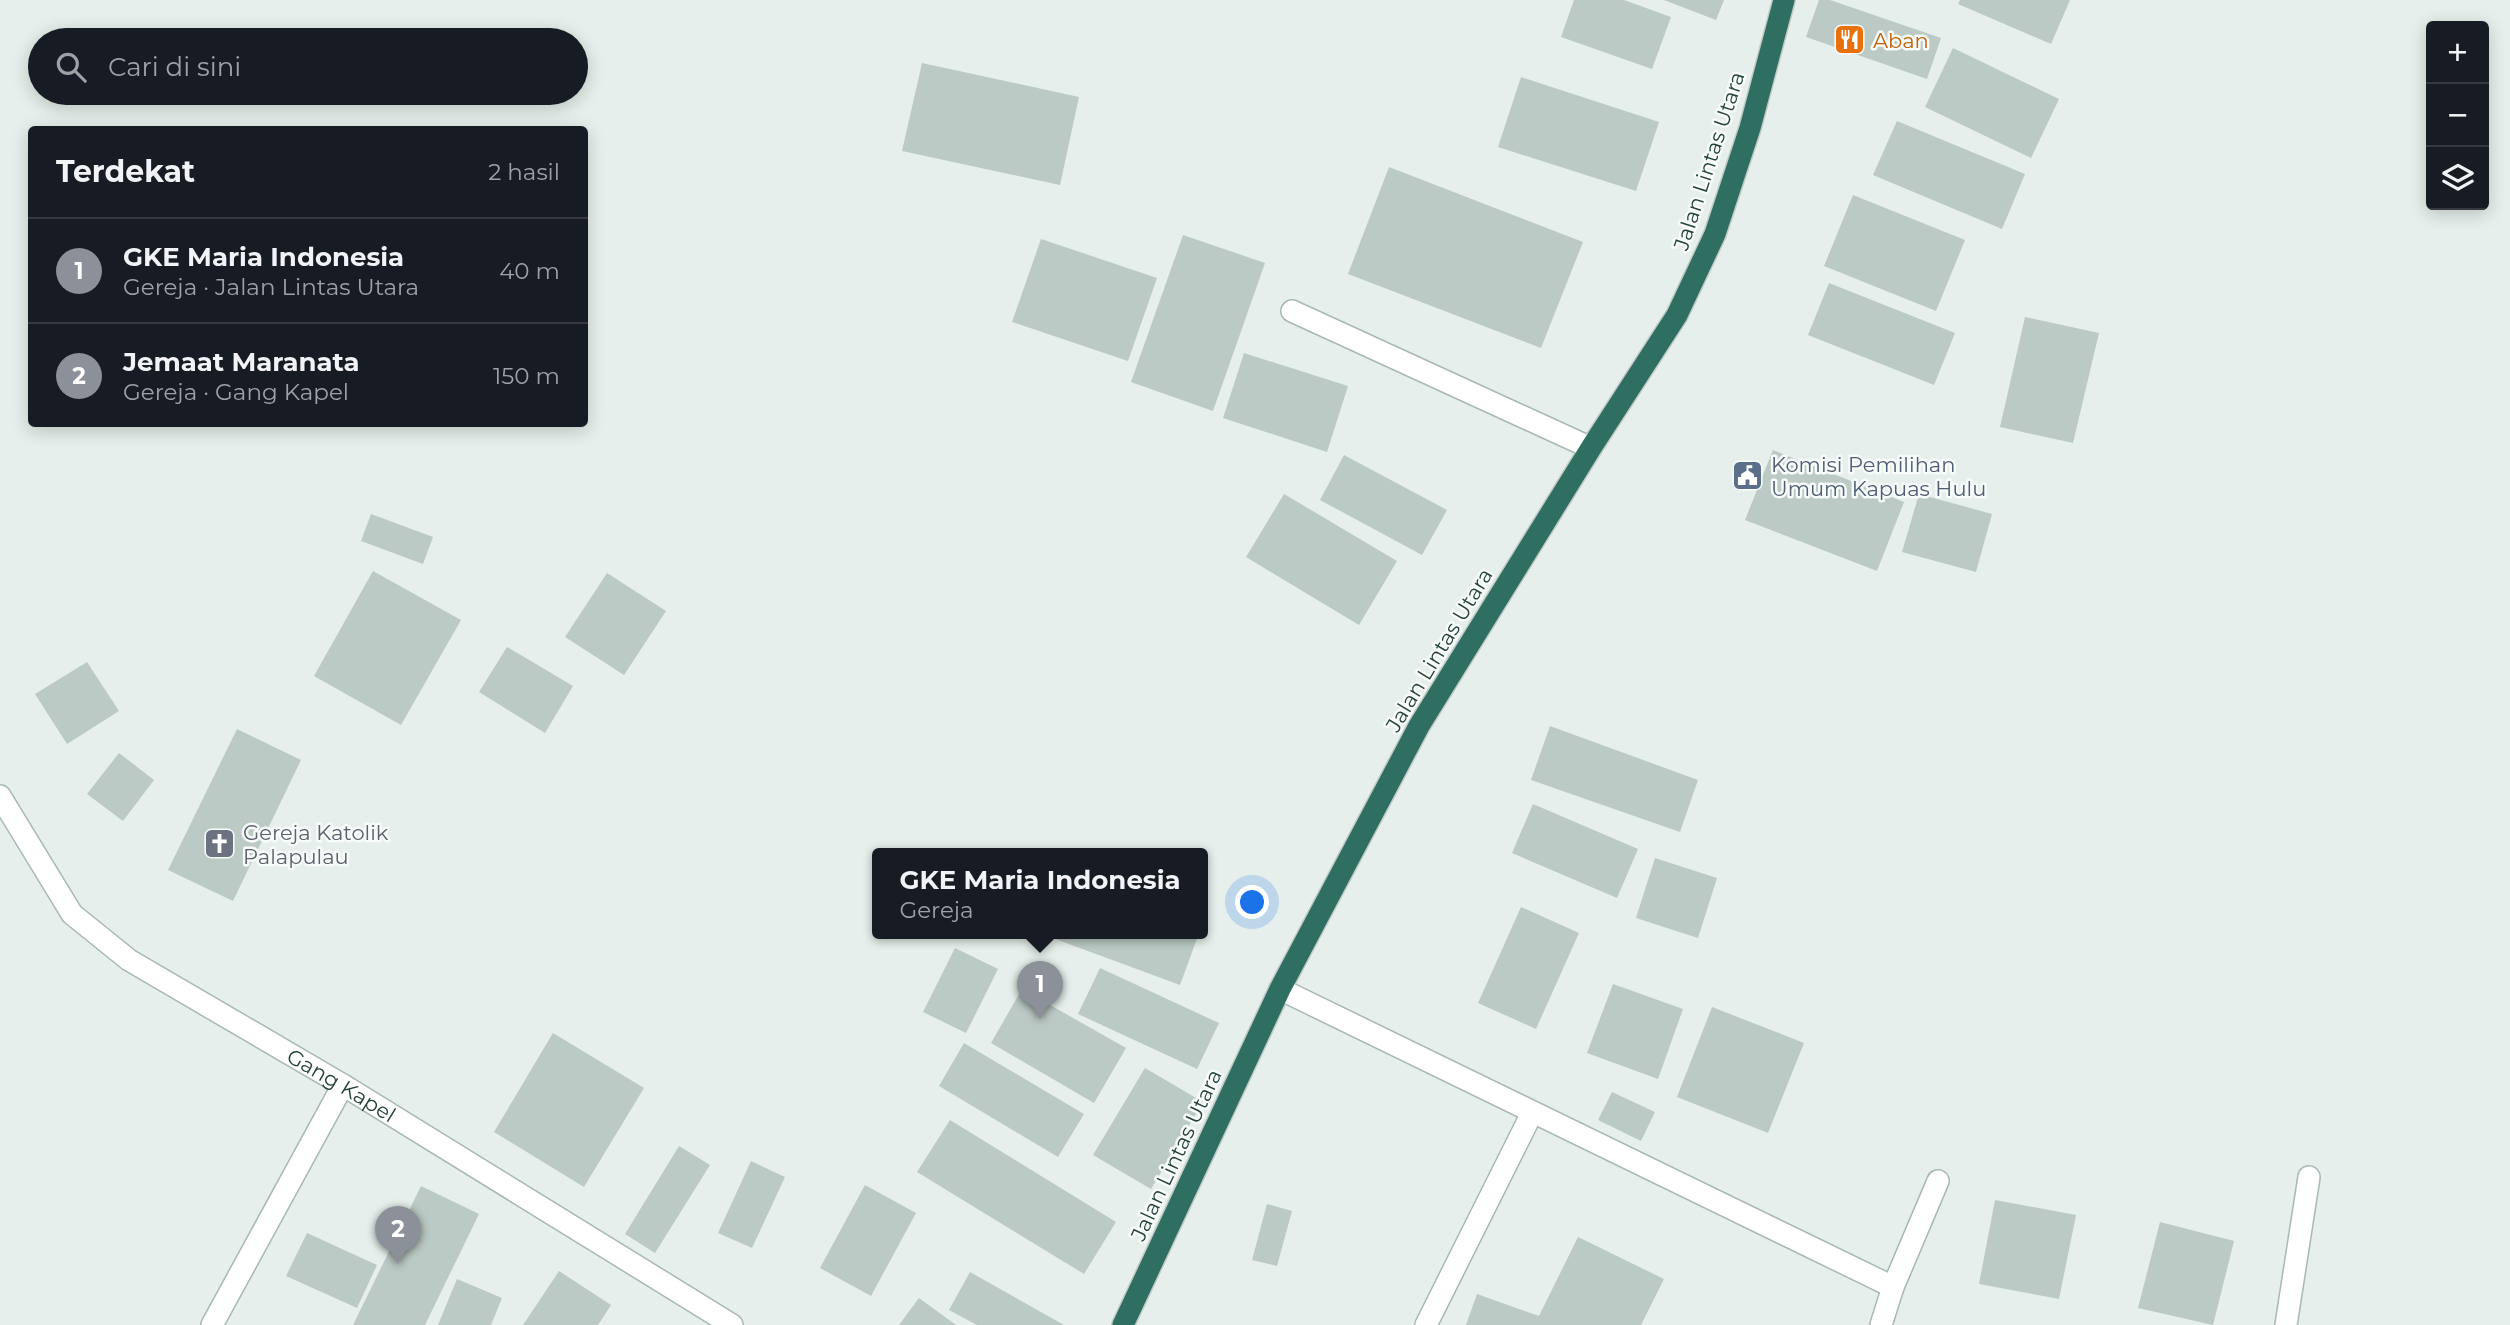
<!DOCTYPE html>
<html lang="id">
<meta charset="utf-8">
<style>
body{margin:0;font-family:Montserrat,sans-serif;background:#20242c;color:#f1f3f6}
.controls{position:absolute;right:21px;top:21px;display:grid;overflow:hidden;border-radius:7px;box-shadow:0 4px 18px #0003}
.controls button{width:63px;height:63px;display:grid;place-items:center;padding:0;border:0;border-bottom:2px solid #363941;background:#171b24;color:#f1f3f6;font:35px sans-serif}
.you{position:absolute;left:1253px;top:903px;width:24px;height:24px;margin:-18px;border:5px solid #fff;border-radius:50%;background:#1a73e8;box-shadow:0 0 0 10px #1a73e833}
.badge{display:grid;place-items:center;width:46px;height:46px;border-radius:50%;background:#8c9099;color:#fff;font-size:23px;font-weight:700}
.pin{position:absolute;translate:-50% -58px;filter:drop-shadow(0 2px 4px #0008)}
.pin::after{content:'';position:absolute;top:37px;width:24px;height:21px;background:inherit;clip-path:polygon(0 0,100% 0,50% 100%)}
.popup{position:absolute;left:872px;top:848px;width:336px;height:91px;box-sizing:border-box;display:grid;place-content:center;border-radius:7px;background:#171b24;filter:drop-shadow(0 2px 5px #0005);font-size:23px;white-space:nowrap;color:#9ea1a6}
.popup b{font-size:26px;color:#f1f3f6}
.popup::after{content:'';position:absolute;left:50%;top:100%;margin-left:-14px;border:14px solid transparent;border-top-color:#171b24}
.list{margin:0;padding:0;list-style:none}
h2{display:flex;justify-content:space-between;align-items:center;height:91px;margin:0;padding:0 28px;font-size:30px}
h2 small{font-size:23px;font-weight:400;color:#9ea1a6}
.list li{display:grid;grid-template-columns:46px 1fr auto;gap:21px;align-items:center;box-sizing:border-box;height:105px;padding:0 28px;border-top:2px solid #363941}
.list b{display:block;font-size:26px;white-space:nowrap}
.list p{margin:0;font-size:23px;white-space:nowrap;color:#9ea1a6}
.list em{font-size:23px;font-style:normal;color:#9ea1a6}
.icon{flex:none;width:38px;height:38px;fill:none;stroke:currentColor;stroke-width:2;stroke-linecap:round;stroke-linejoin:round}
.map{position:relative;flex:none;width:2510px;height:1325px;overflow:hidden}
.search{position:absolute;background:#171b24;box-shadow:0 4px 18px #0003;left:28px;top:28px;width:560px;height:77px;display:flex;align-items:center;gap:18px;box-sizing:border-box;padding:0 24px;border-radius:38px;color:#9ea1a6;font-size:26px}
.panel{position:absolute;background:#171b24;box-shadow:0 4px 18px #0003;left:28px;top:126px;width:560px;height:301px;border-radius:7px}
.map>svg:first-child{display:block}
</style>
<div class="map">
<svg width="2510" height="1325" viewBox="0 0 2510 1325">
<rect width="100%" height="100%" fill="#e6efeb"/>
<g fill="#bbcac4">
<path d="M 1574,0 L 1624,0 L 1671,17 L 1652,69 L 1561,37 Z"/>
<path d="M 1664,0 L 1724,0 L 1716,20 Z"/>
<path d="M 1819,0 L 1830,0 L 1941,38 L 1927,79 L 1806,37 Z"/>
<path d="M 1960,0 L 2070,0 L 2051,44 L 1958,4 Z"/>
<path d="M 1953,48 L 2059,99 L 2031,158 L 1925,107 Z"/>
<path d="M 922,63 L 1079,97 L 1060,185 L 902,151 Z"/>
<path d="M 1521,77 L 1659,122 L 1636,191 L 1498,147 Z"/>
<path d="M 1897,121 L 2025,174 L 2002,229 L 1873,175 Z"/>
<path d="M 1389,167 L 1583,242 L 1541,348 L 1348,274 Z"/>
<path d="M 1853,195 L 1965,240 L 1936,311 L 1824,266 Z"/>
<path d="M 1183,235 L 1265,263 L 1213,411 L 1131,382 Z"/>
<path d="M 1041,239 L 1157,278 L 1128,361 L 1012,322 Z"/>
<path d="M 1829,283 L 1955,333 L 1934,385 L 1808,335 Z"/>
<path d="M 2025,317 L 2099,333 L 2073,443 L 2000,427 Z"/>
<path d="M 1244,353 L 1348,386 L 1327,452 L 1223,418 Z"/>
<path d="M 1773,450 L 1904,502 L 1877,571 L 1745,520 Z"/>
<path d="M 1344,455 L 1447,510 L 1422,555 L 1320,500 Z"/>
<path d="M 1284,494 L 1397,561 L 1359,625 L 1246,557 Z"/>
<path d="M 1919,494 L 1992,514 L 1976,572 L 1902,552 Z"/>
<path d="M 371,514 L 433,537 L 423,564 L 361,541 Z"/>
<path d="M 373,571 L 461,620 L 401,725 L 314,676 Z"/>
<path d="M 607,573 L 666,611 L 624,675 L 565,637 Z"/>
<path d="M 507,647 L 573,686 L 545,733 L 479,692 Z"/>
<path d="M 87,662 L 119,711 L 67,744 L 35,694 Z"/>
<path d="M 1550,726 L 1698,780 L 1680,832 L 1531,780 Z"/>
<path d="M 237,729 L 301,760 L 233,901 L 168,870 Z"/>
<path d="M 119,753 L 154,780 L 123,821 L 87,794 Z"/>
<path d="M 1533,804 L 1638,849 L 1617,898 L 1512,853 Z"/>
<path d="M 1655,858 L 1717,878 L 1698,938 L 1636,918 Z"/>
<path d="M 1521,907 L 1579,933 L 1536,1029 L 1478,1003 Z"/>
<path d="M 1039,933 L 1199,933 L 1180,985 Z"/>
<path d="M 955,948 L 998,969 L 966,1033 L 923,1012 Z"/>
<path d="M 1100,968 L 1219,1023 L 1197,1069 L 1078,1014 Z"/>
<path d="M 1613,984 L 1683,1009 L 1658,1079 L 1587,1053 Z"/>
<path d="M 1022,989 L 1126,1048 L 1094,1103 L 991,1043 Z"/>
<path d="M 1712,1007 L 1804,1043 L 1768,1133 L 1677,1097 Z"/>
<path d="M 553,1033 L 644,1088 L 584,1187 L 494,1132 Z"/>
<path d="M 964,1043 L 1084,1114 L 1058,1157 L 939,1086 Z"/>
<path d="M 1145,1068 L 1203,1102 L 1151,1189 L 1093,1155 Z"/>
<path d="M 1612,1092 L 1655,1112 L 1641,1141 L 1598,1120 Z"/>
<path d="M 950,1120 L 1116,1222 L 1084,1274 L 917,1172 Z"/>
<path d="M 679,1146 L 710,1165 L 655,1253 L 625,1234 Z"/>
<path d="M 751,1161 L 785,1177 L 752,1248 L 718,1233 Z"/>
<path d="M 865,1185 L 916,1213 L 871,1296 L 820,1268 Z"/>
<path d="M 421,1186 L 479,1214 L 425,1325 L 353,1325 Z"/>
<path d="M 1995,1200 L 2076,1215 L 2059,1299 L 1979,1284 Z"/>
<path d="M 1267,1204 L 1292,1211 L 1277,1266 L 1252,1260 Z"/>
<path d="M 2160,1222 L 2234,1241 L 2213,1325 L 2138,1308 Z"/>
<path d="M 307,1233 L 377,1265 L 357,1308 L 286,1276 Z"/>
<path d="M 1578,1237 L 1664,1279 L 1641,1325 L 1466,1325 L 1477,1294 L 1539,1316 Z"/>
<path d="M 559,1271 L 611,1305 L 598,1325 L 523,1325 Z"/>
<path d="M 970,1272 L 1064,1325 L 977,1325 L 949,1310 Z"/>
<path d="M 457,1279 L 502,1298 L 491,1325 L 438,1325 Z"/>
<path d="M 919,1298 L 956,1325 L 899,1325 Z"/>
</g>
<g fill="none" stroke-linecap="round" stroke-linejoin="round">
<defs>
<g id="minor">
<path d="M 1292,311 L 1591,448"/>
<path id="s1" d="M 0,796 L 72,914 L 129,960 L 343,1085 L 732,1325"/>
<path d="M 1280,989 L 1893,1287"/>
<path d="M 212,1325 L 343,1085"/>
<path d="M 1426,1325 L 1532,1113"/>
<path d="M 1881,1325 L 1893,1287 L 1938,1181"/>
<path d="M 2286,1325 L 2309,1177"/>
</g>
<path id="highway" d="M 1123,1325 L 1280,989 L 1419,726 L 1591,448 L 1677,315 L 1715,234 L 1750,128 L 1784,0"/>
</defs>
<use href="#minor" stroke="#a8b8b2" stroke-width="24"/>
<use href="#highway" stroke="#c2cac8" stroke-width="24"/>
<use href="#minor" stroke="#fff" stroke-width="21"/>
<use href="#highway" stroke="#2f6f62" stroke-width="21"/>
</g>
<defs>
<symbol id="restaurant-square" viewBox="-11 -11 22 22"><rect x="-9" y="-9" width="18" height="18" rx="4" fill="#e8710a" stroke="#f7fbf9"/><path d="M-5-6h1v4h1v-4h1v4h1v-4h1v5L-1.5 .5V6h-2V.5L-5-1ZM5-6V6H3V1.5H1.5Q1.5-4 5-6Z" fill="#fff"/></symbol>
<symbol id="civic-square" viewBox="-11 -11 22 22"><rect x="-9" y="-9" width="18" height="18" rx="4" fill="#5c6f8a" stroke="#f7fbf9"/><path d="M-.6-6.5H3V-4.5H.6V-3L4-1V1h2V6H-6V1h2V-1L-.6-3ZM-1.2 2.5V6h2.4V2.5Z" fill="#fff"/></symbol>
<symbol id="church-square" viewBox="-11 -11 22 22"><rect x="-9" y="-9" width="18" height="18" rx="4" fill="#6b7280" stroke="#f7fbf9"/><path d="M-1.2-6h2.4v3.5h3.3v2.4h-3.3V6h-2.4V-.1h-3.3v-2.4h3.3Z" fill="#fff"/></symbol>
</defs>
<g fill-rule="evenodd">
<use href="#restaurant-square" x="1832" y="22" width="35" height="35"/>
<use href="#civic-square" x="1730" y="458" width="35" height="35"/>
<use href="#church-square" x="202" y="826" width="35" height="35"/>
</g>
<g text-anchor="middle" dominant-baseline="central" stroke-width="5" stroke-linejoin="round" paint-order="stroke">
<g font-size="21" fill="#c56008" stroke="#f7fbf9" text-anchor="start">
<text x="1873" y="40">Aban</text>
</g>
<g font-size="21" fill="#24423a" stroke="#f7fbf9">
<text transform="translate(1709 161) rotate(-72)">Jalan Lintas Utara</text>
<text transform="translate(1439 650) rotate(-59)">Jalan Lintas Utara</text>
<text stroke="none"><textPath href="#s1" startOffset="458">Gang Kapel</textPath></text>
<text transform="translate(1176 1155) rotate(-65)">Jalan Lintas Utara</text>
</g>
<g font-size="21" fill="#4e5e75" stroke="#f7fbf9" text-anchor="start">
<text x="1771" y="464">Komisi Pemilihan<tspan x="1771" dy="24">Umum Kapuas Hulu</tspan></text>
</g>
<g font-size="21" fill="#5b616d" stroke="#f7fbf9" text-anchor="start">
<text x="243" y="832">Gereja Katolik<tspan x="243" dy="24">Palapulau</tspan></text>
</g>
</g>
</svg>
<div class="controls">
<button>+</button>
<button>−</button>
<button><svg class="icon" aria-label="layers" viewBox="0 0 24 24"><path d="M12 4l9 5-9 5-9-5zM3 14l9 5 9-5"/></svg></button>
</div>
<div class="you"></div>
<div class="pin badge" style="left:1040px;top:1019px">1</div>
<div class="popup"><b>GKE Maria Indonesia</b>Gereja</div>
<div class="pin badge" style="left:398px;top:1264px">2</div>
<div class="search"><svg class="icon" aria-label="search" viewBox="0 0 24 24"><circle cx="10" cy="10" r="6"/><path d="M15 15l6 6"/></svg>Cari di sini</div>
<section class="panel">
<h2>Terdekat<small>2 hasil</small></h2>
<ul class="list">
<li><span class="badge">1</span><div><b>GKE Maria Indonesia</b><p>Gereja · Jalan Lintas Utara</p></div><em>40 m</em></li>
<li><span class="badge">2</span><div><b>Jemaat Maranata</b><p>Gereja · Gang Kapel</p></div><em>150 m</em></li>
</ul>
</section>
</div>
